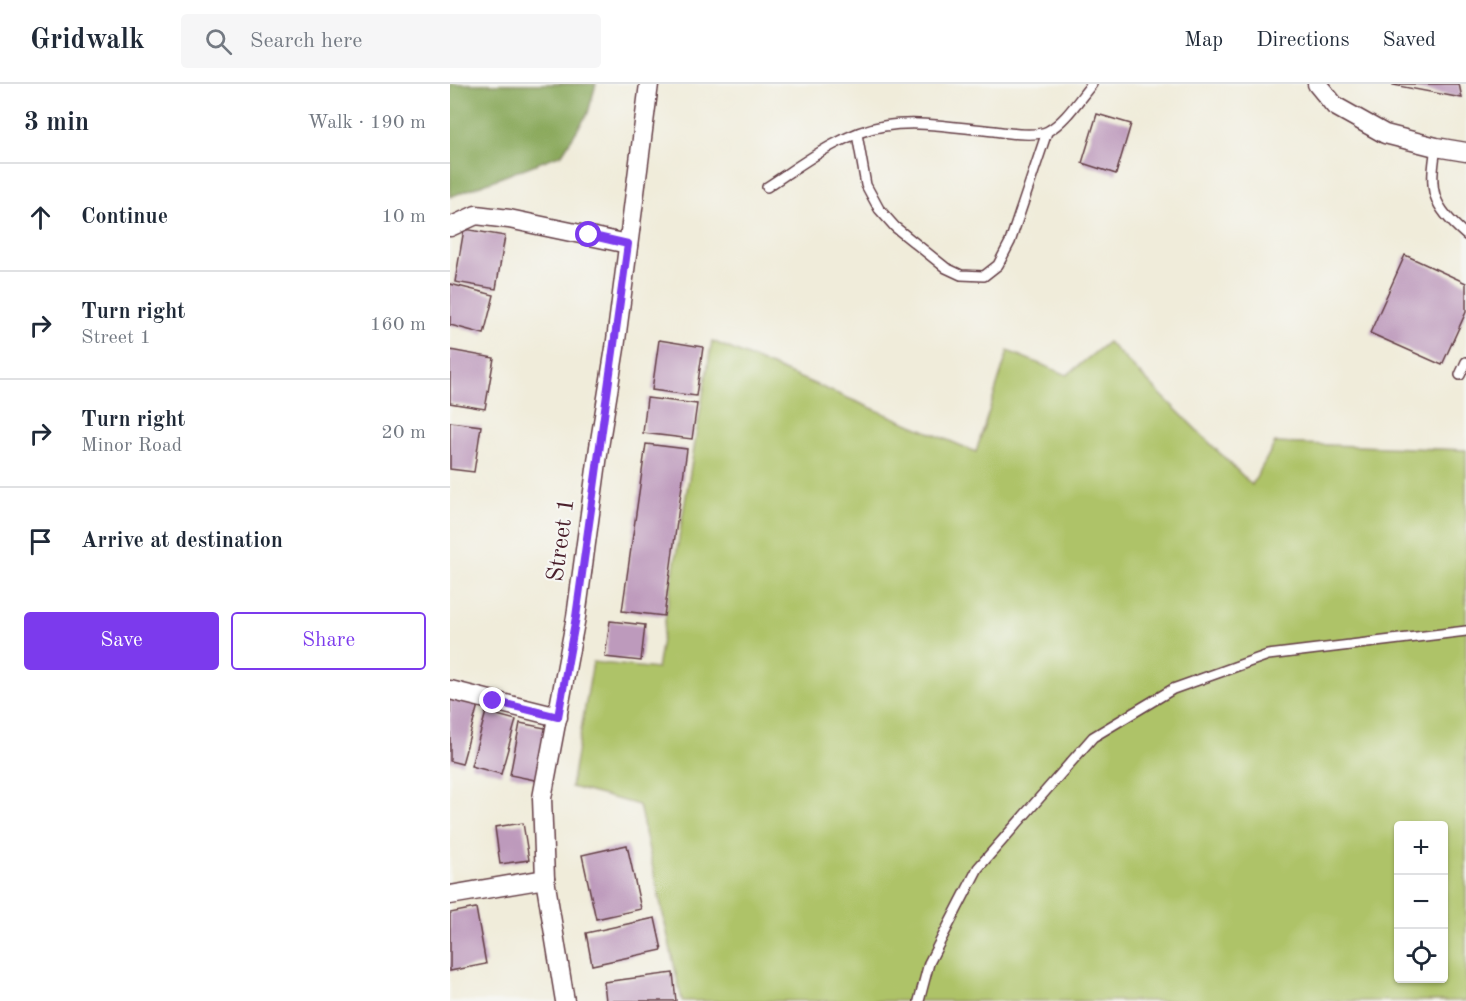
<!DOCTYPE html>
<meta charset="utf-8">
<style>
body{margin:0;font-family:"Old Standard TT",serif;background:#f6f6f7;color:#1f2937}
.controls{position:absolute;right:18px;bottom:18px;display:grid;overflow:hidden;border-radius:6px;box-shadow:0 2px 4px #0004}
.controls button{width:54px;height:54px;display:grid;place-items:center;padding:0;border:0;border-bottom:2px solid #e0e1e3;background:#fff;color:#1f2937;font:30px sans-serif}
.stop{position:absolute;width:18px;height:18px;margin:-14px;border:4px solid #7c3aed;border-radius:50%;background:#fff}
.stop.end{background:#7c3aed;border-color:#fff;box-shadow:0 2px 6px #0008}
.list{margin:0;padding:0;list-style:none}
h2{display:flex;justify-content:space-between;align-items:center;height:78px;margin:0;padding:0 24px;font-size:26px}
h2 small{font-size:20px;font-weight:400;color:#747a83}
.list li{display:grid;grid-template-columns:39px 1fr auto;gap:18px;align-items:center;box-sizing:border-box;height:108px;padding:0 24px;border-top:2px solid #e0e1e3}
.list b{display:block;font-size:22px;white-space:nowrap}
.list p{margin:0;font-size:20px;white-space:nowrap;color:#747a83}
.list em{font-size:20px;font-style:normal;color:#747a83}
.actions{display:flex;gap:12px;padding:18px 24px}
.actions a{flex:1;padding:14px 0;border:2px solid #7c3aed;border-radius:6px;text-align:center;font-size:21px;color:#7c3aed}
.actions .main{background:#7c3aed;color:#fff}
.icon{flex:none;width:33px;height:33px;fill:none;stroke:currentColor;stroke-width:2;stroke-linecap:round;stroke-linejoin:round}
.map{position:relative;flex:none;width:1016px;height:917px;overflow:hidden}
header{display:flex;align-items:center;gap:36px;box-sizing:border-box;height:84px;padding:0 30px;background:#fff;border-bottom:2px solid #e0e1e3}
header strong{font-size:28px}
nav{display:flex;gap:33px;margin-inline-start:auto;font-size:21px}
.search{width:420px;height:54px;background:#f6f6f7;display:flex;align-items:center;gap:15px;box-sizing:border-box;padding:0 21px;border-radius:6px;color:#747a83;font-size:22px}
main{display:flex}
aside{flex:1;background:#fff}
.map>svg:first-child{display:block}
</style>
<header>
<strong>Gridwalk</strong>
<div class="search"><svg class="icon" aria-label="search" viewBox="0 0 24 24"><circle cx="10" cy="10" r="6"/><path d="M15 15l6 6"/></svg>Search here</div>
<nav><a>Map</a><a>Directions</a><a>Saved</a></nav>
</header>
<main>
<aside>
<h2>3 min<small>Walk · 190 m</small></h2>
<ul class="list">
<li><svg class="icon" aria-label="ahead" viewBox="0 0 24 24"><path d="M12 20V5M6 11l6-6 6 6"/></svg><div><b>Continue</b></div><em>10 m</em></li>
<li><svg class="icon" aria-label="right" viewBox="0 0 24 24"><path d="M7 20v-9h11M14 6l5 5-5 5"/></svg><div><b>Turn right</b><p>Street 1</p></div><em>160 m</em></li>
<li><svg class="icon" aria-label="right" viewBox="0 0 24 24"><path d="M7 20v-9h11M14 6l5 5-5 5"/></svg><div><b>Turn right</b><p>Minor Road</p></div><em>20 m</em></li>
<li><svg class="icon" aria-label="arrive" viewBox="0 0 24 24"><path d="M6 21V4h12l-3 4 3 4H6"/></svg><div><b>Arrive at destination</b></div></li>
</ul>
<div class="actions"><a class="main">Save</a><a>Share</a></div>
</aside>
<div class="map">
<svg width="1016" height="917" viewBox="0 0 1016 917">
<rect width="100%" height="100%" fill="#f6f6f2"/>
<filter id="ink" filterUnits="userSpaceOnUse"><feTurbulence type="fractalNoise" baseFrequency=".0167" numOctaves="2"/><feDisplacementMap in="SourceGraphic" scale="12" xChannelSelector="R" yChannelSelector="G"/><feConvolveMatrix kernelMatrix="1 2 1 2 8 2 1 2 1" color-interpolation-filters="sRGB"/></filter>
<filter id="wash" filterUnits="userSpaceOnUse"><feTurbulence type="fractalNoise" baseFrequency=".008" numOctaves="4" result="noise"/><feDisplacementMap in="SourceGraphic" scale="24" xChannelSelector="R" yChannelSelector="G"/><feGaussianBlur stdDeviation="1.35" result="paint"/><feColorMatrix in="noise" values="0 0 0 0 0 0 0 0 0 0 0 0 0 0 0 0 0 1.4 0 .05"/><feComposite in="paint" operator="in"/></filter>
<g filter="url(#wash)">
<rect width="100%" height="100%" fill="#f0ecda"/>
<path fill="#aec367" stroke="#7c7149" stroke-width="1.5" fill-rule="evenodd" d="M 262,257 L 526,368 L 558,267 L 617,291 L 658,258 L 802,401 L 825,359 L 1016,366 L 1016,917 L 232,917 L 189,721 L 121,703 L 143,578 L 207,585 ZM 948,742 L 994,742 L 994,894 L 948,894 Z"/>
<path fill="#8aa95c" stroke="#6a6444" stroke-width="1.5" d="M 0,0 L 146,0 L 138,29 L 112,70 L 0,113 Z"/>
<g id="blocks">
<g fill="#bd9abc">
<path d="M 943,0 L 1009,0 L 1012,14 L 943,1 Z"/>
<path d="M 647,30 L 681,40 L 666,90 L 632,79 Z"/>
<path d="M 14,145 L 55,152 L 46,205 L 5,198 Z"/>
<path d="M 955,171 L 1016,199 L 1016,228 L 992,281 L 920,249 Z"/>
<path d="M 0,200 L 44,211 L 34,250 L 0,241 Z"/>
<path d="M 209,256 L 253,263 L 246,312 L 202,306 Z"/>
<path d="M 0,266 L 44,274 L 35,325 L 0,319 Z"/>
<path d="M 197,314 L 247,320 L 242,355 L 193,349 Z"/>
<path d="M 0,338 L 31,342 L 24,388 L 0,385 Z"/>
<path d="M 196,360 L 237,365 L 214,532 L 172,527 Z"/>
<path d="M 160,537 L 195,541 L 191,577 L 155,573 Z"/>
<path d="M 0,609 L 29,617 L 12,680 L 0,677 Z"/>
<path d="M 36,628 L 66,636 L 51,690 L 21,682 Z"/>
<path d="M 70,639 L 100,645 L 90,697 L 60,691 Z"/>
<path d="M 73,739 L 79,776 L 50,780 L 45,743 Z"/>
<path d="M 177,761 L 191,825 L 146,835 L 132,771 Z"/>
<path d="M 26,824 L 36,880 L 0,887 L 0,829 Z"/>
<path d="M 205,834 L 212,866 L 142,881 L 136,849 Z"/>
<path d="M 223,889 L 226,917 L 156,917 L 154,898 Z"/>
</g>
</g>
</g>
<g filter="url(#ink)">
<use href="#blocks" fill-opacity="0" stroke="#633e45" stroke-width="1.5"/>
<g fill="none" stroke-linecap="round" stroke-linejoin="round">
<defs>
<g id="service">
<path d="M 407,50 L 416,101 L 429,125 L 445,143 L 496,184 L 511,191 L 534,192 L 548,181 L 560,158 L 597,48"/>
<path d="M 986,63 C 979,108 981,120 1016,151"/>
<path d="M 317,103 C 351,81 393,48 434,42 C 470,36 508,44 544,47 C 557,49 586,53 598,47 C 616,37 629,15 642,0"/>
<path d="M 1010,291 L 1016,278"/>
<path d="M 469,917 L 479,879 L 528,784 L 643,653 L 723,605 L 818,571 L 1016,547"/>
</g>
<g id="minor">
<path d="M 867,0 L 885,22 L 935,50 L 986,63 L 1016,68"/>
<path d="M 0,143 L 26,131 L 59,135 L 178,160"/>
<path d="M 0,606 L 108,633"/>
<path d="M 0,811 L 95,795"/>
<path d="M 115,917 L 95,795 L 92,714 L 126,533 L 149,363 L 165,264 L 199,0"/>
</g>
</defs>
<use href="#service" stroke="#633e45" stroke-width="12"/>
<use href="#minor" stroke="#633e45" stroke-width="21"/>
<use href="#service" stroke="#fff" stroke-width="9"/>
<use href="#minor" stroke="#fff" stroke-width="18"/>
</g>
</g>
<g fill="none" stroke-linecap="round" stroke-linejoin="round" filter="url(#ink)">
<path stroke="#7c3aed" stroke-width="8" d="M 43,617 L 108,633 L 126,533 L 178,160 L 139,151"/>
</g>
<g text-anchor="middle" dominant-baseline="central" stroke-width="4.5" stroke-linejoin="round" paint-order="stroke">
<g font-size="24" fill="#4a1f2b" stroke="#f6f6f2">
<text transform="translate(112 456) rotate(-82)">Street 1</text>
</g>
</g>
</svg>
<div class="controls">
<button>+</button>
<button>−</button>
<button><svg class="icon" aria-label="locate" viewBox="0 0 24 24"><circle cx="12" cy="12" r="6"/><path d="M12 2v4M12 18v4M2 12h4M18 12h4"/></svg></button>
</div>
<div class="stop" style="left:139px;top:151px"></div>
<div class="stop end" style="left:43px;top:617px"></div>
</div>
</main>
